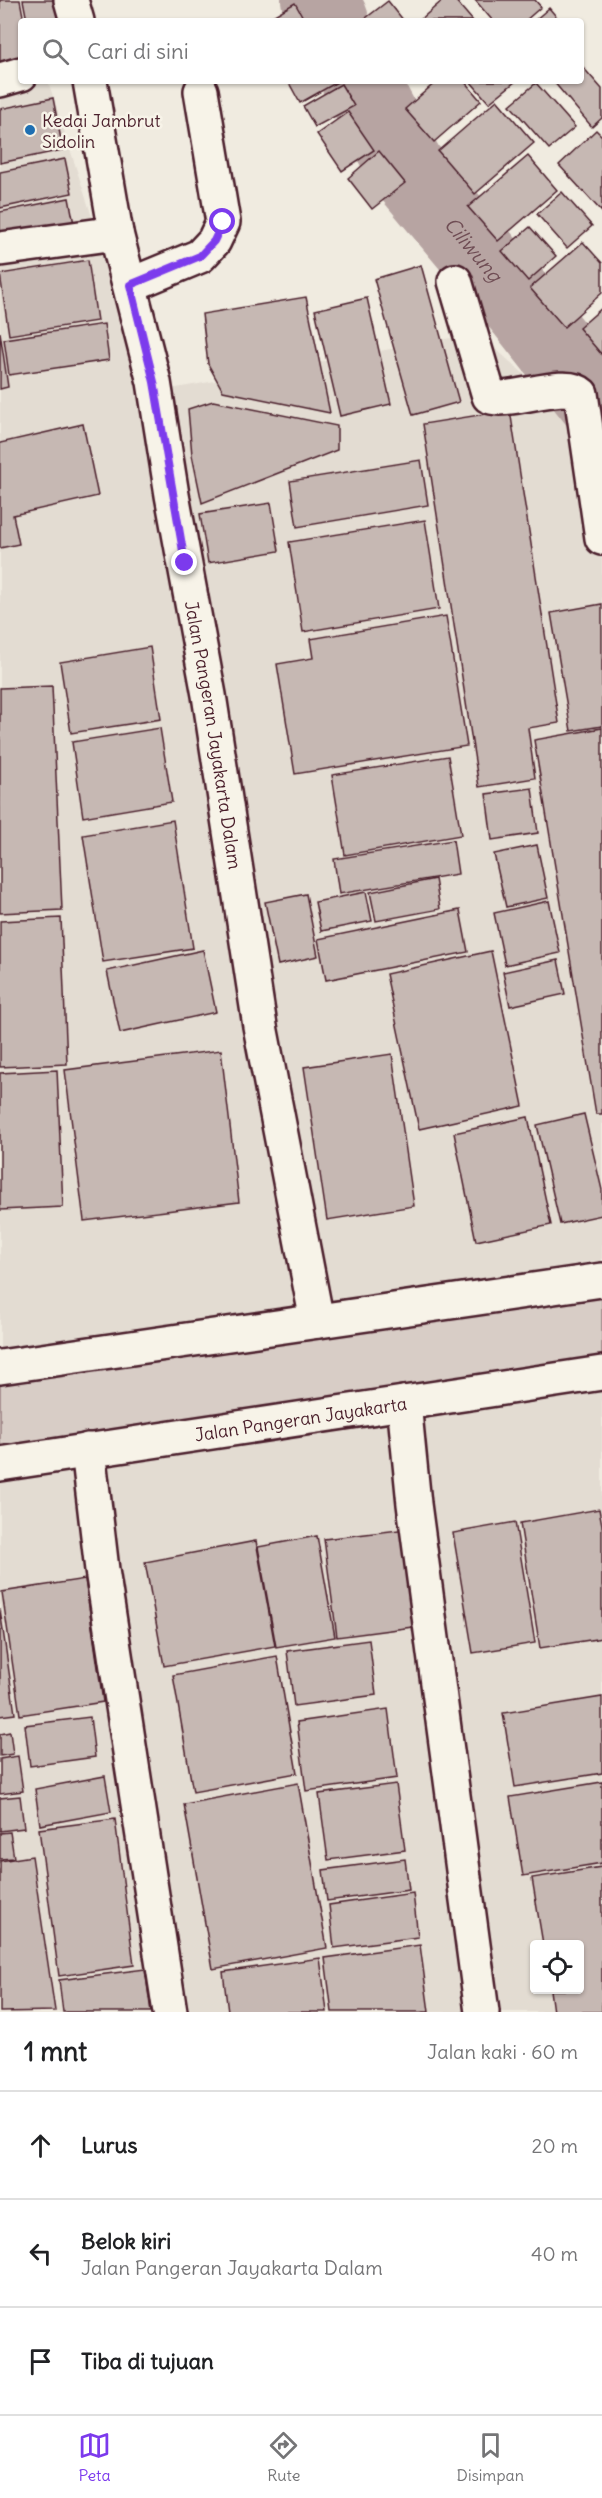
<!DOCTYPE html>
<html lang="id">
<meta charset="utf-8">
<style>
body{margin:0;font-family:Delius,sans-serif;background:#f2f2f2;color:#202124}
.controls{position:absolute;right:18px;bottom:18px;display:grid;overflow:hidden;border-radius:6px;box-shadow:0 2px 4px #0004}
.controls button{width:54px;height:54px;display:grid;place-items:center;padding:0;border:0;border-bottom:2px solid #e0e0e0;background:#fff;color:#202124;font:30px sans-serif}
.stop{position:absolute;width:18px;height:18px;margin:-14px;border:4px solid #7c3aed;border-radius:50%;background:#fff}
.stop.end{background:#7c3aed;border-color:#fff;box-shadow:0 2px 6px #0008}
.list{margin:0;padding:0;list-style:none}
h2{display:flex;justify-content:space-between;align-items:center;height:78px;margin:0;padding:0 24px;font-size:26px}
h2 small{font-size:20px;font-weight:400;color:#757577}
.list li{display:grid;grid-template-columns:39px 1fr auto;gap:18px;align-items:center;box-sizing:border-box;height:108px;padding:0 24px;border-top:2px solid #e0e0e0}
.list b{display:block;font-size:22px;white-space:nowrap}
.list p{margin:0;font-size:20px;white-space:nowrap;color:#757577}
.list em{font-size:20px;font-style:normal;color:#757577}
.icon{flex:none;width:33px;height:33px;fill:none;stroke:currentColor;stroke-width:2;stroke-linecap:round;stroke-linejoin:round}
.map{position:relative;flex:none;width:602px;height:2012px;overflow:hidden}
.search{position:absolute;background:#fff;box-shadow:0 2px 4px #0004;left:18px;right:18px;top:18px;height:66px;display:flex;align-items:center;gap:15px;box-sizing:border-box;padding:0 21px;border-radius:6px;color:#757577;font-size:22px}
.sheet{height:402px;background:#fff}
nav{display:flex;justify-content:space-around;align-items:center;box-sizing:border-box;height:84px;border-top:2px solid #e0e0e0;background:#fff;font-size:16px;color:#757577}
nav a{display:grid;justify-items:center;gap:3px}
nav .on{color:#7c3aed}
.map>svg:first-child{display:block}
</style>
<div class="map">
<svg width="602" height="2012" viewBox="0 0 602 2012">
<rect width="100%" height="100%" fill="#f0ebe0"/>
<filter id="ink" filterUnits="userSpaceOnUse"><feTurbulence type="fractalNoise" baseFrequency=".0167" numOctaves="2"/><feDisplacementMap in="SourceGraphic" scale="12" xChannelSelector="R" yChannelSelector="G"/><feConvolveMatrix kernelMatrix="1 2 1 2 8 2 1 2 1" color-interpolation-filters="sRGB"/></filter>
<g filter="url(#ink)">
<g fill="#e3dcd2" fill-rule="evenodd">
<path d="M 21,55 L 21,81 L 48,81 L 149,393 L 478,333 L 602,444 L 602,1280 L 0,1367 L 0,58 Z"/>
<path d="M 602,1373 L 602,2012 L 0,2012 L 0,1464 ZM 534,1944 L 580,1944 L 580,1990 L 534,1990 Z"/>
</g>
<path fill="#d8cdc6" stroke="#917678" stroke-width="1.5" d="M 602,1280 L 602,1373 L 0,1463 L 0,1367 Z"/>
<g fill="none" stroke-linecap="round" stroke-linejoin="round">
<g stroke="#b7a4a2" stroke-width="78">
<path d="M 320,0 L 330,21"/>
<path id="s1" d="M 360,81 L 406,168 L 526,311 L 602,407"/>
</g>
</g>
<g fill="#c6b8b3" stroke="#4a1f2b" stroke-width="1.5">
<path d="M 0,0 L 20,0 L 24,21 L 21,21 L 21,58 L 0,62 Z"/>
<path d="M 23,0 L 61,0 L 65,21 L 27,21 Z"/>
<path d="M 443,0 L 455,0 L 473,21 L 419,21 Z"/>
<path d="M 475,0 L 535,0 L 541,7 L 525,21 L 493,21 Z"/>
<path d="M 388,1 L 404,21 L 362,21 Z"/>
<path d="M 295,3 L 305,21 L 264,21 Z"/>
<path d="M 549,8 L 560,21 L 534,21 Z"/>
<path d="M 581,65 L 602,89 L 602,118 L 592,127 L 553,81 L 581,81 Z"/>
<path d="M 288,81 L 339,81 L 300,103 Z"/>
<path d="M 437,81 L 464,81 L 481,101 L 434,142 L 405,109 Z"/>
<path d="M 470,81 L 516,81 L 489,103 Z"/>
<path d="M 536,83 L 575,127 L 549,149 L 510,105 Z"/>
<path d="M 341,84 L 354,106 L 315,127 L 303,106 Z"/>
<path d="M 53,98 L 63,150 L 0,163 L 0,109 Z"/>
<path d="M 497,100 L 534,143 L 475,194 L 438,151 Z"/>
<path d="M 348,112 L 374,150 L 342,171 L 317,134 Z"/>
<path d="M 596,130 L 602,136 L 602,212 L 559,165 Z"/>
<path d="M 379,151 L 405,183 L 372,209 L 348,178 Z"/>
<path d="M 528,156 L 557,190 L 498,241 L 468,207 Z"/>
<path d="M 65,159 L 72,193 L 0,208 L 0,172 Z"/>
<path d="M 562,192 L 592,226 L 567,248 L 537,214 Z"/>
<path d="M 69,198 L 74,224 L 0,239 L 0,212 Z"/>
<path d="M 530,227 L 556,256 L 528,281 L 502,251 Z"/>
<path d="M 583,242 L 602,263 L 602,293 L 564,327 L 530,288 Z"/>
<path d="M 88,260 L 97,321 L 9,335 L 0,274 Z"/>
<path d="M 421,265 L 459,402 L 413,415 L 374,279 Z"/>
<path d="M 306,297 L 330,413 L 223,391 L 208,364 L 202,314 Z"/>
<path d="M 367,298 L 391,404 L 340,416 L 315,310 Z"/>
<path d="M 602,308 L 602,355 L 579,328 Z"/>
<path d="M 104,324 L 109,360 L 9,375 L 4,339 Z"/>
<path d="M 0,332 L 8,387 L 0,389 Z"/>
<path d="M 213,401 L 337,426 L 337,450 L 202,503 L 192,455 L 188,409 Z"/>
<path d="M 510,410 L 559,723 L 528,728 L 535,778 L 479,787 L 423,424 Z"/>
<path d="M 83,424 L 98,496 L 13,515 L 19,544 L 0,548 L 0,443 Z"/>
<path d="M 421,460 L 428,505 L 297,527 L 290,481 Z"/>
<path d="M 271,503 L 279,551 L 208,563 L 200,514 Z"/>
<path d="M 425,520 L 439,609 L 303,632 L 289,542 Z"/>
<path d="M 602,604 L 602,726 L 571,731 L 551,613 Z"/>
<path d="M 446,616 L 467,746 L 295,774 L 277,664 L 313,658 L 310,639 Z"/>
<path d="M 150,647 L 161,719 L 71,733 L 60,662 Z"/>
<path d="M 52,686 L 62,910 L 0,913 L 0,688 Z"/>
<path d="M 160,728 L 172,802 L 83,817 L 72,742 Z"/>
<path d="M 602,728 L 602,1114 L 596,1114 L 534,740 Z"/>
<path d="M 448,756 L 461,835 L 345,855 L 332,775 Z"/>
<path d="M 532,788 L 538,833 L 492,840 L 486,794 Z"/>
<path d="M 173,820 L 193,948 L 103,962 L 83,835 Z"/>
<path d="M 453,840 L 458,874 L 339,894 L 334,859 Z"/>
<path d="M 537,845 L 548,898 L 506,907 L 494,854 Z"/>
<path d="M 435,879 L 440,909 L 376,921 L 370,892 Z"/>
<path d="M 366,892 L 372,921 L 321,931 L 315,902 Z"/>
<path d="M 306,894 L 318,956 L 278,965 L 265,902 Z"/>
<path d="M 549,901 L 560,953 L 505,965 L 494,913 Z"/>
<path d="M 460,910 L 468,952 L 326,980 L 318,939 Z"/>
<path d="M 61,918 L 67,1064 L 0,1067 L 0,921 Z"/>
<path d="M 203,950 L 216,1012 L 120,1033 L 107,971 Z"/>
<path d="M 491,951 L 523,1106 L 419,1129 L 386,974 Z"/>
<path d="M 558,960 L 565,994 L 510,1006 L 503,972 Z"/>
<path d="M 221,1050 L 239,1202 L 84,1221 L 65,1070 Z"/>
<path d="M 392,1054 L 414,1206 L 327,1220 L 304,1067 Z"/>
<path d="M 57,1070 L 63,1207 L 0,1210 L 0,1073 Z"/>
<path d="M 584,1114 L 602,1190 L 602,1215 L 560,1224 L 537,1125 Z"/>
<path d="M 528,1117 L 551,1225 L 476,1241 L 454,1133 Z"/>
<path d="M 599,1509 L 602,1525 L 602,1638 L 540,1648 L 520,1523 Z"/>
<path d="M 515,1522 L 535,1643 L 473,1653 L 453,1533 Z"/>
<path d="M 407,1529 L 420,1626 L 337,1637 L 324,1539 Z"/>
<path d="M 317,1536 L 335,1637 L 276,1647 L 258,1547 Z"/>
<path d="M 256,1541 L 275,1646 L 164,1666 L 145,1562 Z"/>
<path d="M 85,1579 L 103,1702 L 20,1715 L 2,1592 Z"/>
<path d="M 0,1609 L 15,1714 L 0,1716 Z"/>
<path d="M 369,1640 L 376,1695 L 294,1706 L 287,1651 Z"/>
<path d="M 277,1656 L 297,1773 L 193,1792 L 173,1675 Z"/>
<path d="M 602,1697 L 602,1773 L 515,1787 L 503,1713 Z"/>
<path d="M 388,1709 L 397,1778 L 306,1791 L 297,1722 Z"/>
<path d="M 90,1717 L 95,1757 L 30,1766 L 25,1725 Z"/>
<path d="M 10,1732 L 13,1754 L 0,1756 L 0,1734 Z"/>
<path d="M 18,1756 L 23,1791 L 0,1794 L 0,1759 Z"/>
<path d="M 105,1776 L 111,1812 L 40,1825 L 35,1789 Z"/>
<path d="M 602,1782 L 602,1863 L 523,1876 L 510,1797 Z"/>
<path d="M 298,1783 L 327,1948 L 213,1969 L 184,1804 Z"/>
<path d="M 396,1784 L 405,1850 L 328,1860 L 319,1794 Z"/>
<path d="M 20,1796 L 24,1828 L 0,1831 L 0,1798 Z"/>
<path d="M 115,1819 L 134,1965 L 59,1976 L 39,1829 Z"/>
<path d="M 10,1832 L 14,1858 L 0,1859 L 0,1833 Z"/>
<path d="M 32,1856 L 55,2011 L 0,2012 L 0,1861 Z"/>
<path d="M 405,1859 L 409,1890 L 327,1901 L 323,1870 Z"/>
<path d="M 602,1867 L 602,2012 L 553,2012 L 550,1990 L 580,1990 L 580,1944 L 543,1944 L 532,1878 Z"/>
<path d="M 413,1893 L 418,1937 L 334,1948 L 329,1905 Z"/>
<path d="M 420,1945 L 429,2012 L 332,2012 L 325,1958 Z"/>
<path d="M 320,1958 L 327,2012 L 228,2012 L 223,1972 Z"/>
<path d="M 145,1969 L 151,2012 L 63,2012 L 59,1980 Z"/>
</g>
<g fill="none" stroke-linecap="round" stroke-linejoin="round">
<defs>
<g id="minor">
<path d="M 71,0 L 77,21"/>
<path d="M 0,80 L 21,74"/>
<path id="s2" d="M 90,81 L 116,233 L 154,382 L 172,495 L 209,695 L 260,1026 L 317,1321"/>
<path d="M 0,249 L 116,233"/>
<path d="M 455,281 L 489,396 C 505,405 566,379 581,394 L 602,538"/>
<path d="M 130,285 L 200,256 L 214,241 L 223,222 L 201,91"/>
<path d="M 404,1403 L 414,1504 L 482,2012"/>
<path d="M 88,1450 L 102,1570 L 170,2012"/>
</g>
<g id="major">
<path d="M 0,1367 L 602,1280"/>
<path id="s3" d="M 0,1464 L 602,1373"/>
</g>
</defs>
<use href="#minor" stroke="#4a1f2b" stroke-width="38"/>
<use href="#major" stroke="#4a1f2b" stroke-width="38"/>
<use href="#minor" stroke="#f7f3e8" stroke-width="33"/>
<use href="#major" stroke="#f7f3e8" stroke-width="33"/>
</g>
</g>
<g fill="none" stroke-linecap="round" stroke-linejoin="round" filter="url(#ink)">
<path stroke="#7c3aed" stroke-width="8" d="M 185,563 L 154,382 L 130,285 L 200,256 L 214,241 L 223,222"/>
</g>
<circle fill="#1f6fb2" stroke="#f7f3e8" stroke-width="2" cx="30" cy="130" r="6"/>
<g text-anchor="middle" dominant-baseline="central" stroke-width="5" stroke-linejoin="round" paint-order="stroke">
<g font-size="18" fill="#4a1f2b" stroke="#f7f3e8" text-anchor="start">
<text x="42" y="120">Kedai Jambrut<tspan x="42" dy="21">Sidolin</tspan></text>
</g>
<g font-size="18" fill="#4a1f2b" stroke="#f7f3e8">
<text stroke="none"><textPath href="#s2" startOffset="666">Jalan Pangeran Jayakarta Dalam</textPath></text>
<text stroke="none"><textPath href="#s3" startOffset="304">Jalan Pangeran Jayakarta</textPath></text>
</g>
<g font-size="20" font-style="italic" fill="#704e55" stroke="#f7f3e8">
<text stroke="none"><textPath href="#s1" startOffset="204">Ciliwung</textPath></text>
</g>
</g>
</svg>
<div class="controls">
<button><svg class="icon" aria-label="locate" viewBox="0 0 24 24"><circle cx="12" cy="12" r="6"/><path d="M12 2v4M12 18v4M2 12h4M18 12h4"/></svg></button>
</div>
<div class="stop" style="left:223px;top:222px"></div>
<div class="stop end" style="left:185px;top:563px"></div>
<div class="search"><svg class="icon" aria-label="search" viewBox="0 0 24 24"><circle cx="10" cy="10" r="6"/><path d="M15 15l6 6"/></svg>Cari di sini</div>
</div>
<section class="sheet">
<h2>1 mnt<small>Jalan kaki · 60 m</small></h2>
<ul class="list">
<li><svg class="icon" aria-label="ahead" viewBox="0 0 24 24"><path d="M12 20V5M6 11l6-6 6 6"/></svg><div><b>Lurus</b></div><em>20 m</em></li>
<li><svg class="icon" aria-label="left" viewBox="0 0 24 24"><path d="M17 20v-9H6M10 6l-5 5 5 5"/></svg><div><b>Belok kiri</b><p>Jalan Pangeran Jayakarta Dalam</p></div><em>40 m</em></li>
<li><svg class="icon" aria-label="arrive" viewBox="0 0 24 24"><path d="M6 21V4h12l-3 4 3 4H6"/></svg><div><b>Tiba di tujuan</b></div></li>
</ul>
</section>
<nav>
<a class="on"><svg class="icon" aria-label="map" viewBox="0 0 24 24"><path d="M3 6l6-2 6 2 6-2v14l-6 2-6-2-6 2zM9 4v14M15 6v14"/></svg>Peta</a>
<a><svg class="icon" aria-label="directions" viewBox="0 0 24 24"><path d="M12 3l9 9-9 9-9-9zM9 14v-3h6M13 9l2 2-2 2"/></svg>Rute</a>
<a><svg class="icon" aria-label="saved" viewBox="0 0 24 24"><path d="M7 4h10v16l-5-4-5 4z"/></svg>Disimpan</a>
</nav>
